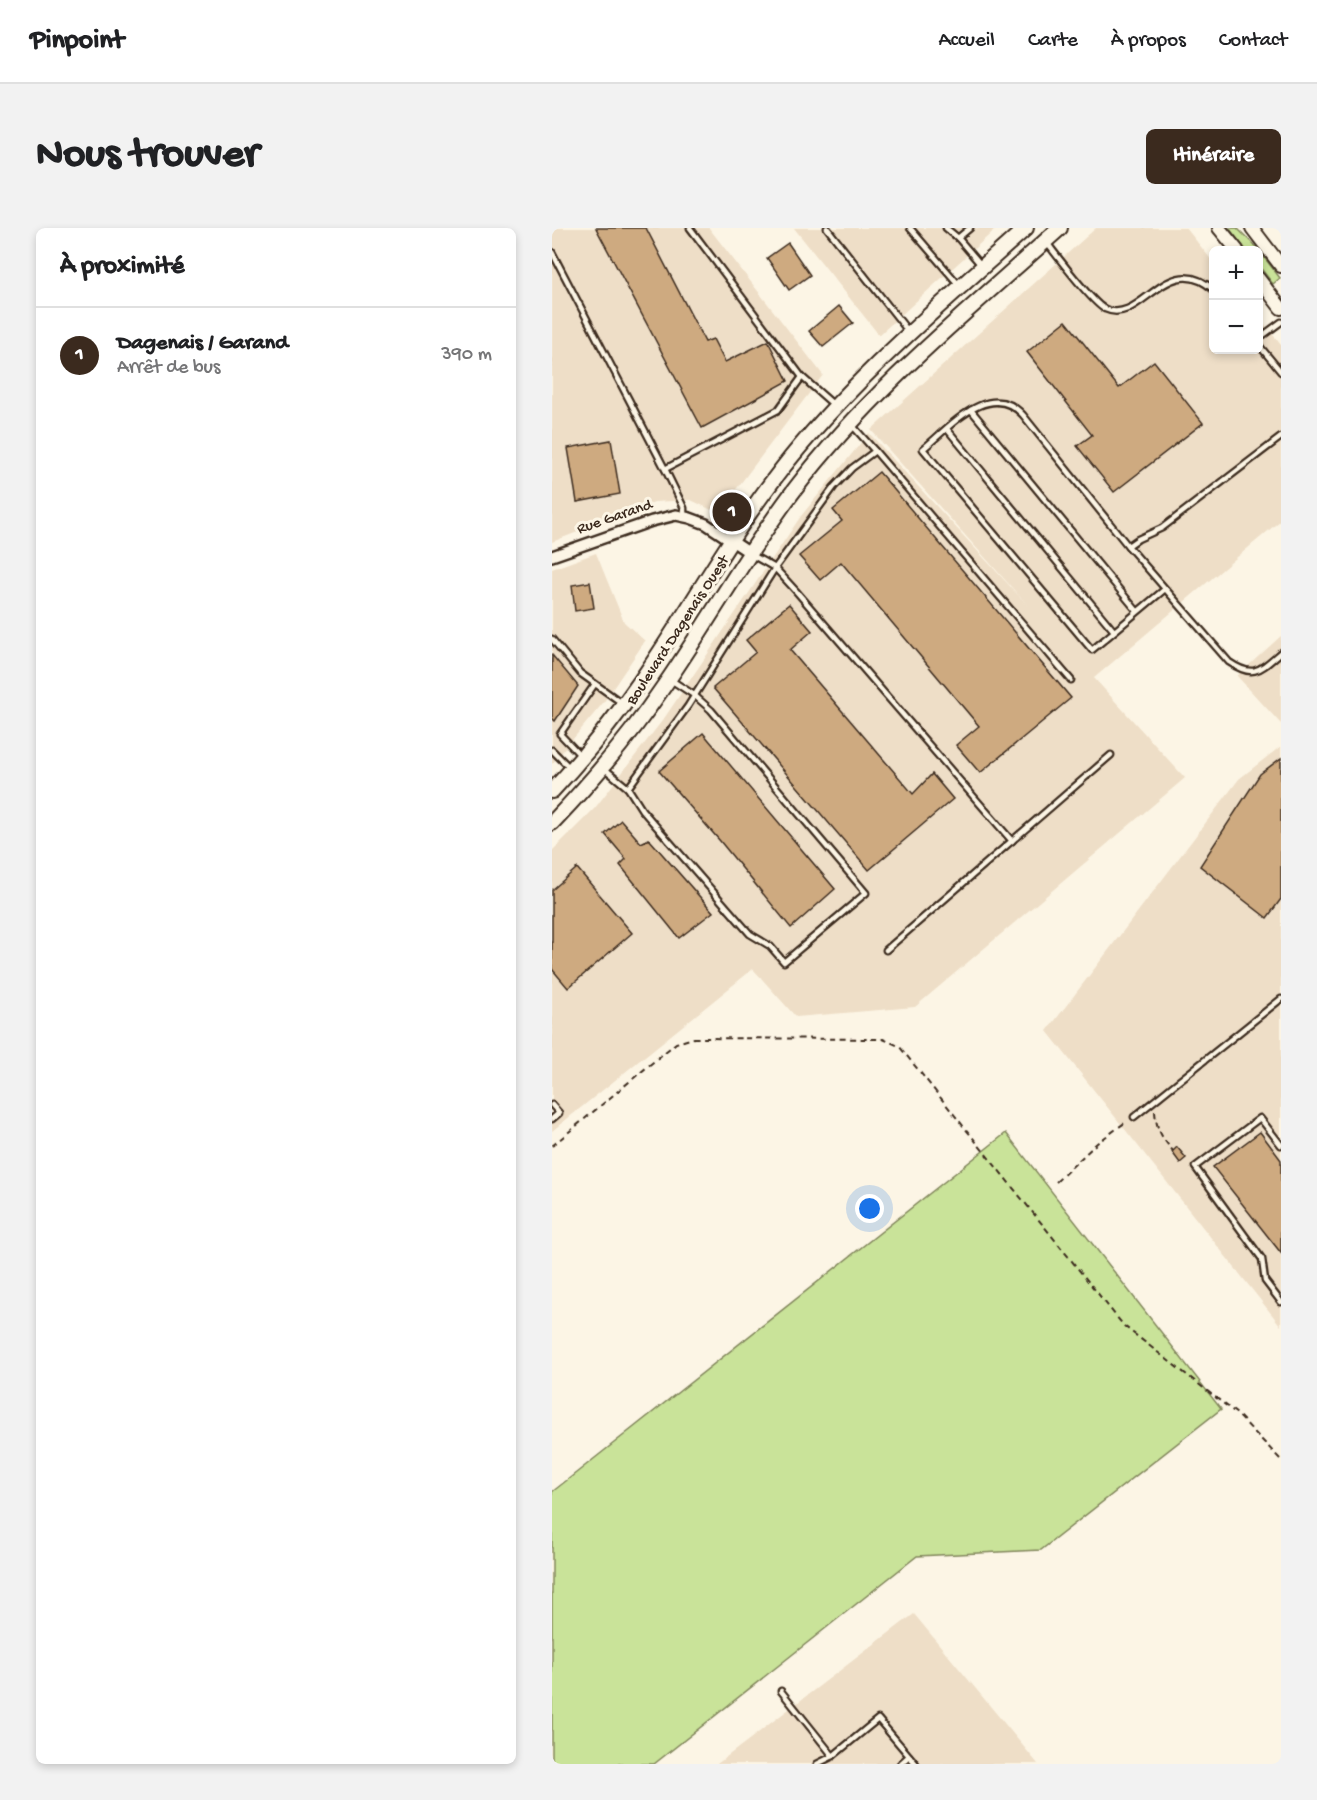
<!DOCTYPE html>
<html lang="fr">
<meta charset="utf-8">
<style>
body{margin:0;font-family:"Gochi Hand",sans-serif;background:#f2f2f2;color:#202124}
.controls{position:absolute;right:18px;top:18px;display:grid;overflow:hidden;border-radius:9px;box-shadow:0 3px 9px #0003}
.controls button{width:54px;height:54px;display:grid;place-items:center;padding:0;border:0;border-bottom:2px solid #e0e0e0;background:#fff;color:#202124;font:30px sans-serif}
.you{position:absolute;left:318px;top:981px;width:21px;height:21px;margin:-15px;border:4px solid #fff;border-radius:50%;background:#1a73e8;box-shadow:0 0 0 9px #1a73e833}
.badge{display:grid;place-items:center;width:39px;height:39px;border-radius:50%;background:#3b2a1e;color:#fff;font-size:20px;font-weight:700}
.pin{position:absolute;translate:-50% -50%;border:3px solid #fff;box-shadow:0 2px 6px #0006}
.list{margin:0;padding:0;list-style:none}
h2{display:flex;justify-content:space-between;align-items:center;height:78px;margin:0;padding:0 24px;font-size:26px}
h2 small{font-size:20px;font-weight:400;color:#757577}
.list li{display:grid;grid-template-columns:39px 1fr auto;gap:18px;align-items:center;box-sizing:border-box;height:96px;padding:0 24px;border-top:2px solid #e0e0e0}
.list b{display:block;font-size:22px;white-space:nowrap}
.list p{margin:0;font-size:20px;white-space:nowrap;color:#757577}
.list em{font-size:20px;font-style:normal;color:#757577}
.map{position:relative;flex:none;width:729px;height:1536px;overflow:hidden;border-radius:9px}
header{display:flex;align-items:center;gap:36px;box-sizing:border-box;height:84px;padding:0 30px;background:#fff;border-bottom:2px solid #e0e0e0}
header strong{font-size:28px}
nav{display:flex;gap:33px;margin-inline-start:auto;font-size:21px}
.intro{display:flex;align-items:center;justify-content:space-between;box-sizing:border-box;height:144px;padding:0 36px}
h1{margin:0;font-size:42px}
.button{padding:15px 27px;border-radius:9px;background:#3b2a1e;color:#fff;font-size:21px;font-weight:700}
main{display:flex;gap:36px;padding:0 36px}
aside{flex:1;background:#fff;border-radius:9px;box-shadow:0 3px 9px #0003}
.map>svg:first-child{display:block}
</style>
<header>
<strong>Pinpoint</strong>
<nav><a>Accueil</a><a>Carte</a><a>À propos</a><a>Contact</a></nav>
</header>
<div class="intro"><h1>Nous trouver</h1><a class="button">Itinéraire</a></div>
<main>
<aside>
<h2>À proximité<small></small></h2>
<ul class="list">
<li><span class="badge">1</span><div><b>Dagenais / Garand</b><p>Arrêt de bus</p></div><em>390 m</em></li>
</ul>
</aside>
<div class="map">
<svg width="729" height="1536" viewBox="0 0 729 1536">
<rect width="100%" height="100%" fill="#fcf5e5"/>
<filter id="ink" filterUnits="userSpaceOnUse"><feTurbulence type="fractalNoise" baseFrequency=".0167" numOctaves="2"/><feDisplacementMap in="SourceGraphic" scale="12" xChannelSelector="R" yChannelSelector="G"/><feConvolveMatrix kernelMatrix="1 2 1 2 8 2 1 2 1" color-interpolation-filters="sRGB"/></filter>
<g filter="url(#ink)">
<g fill="#eedec7">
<path d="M 0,0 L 157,0 L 271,147 L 166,285 L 139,272 L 102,274 L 0,314 Z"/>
<path d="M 242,0 L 445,0 L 327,107 Z"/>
<path d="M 544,0 L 634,0 L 661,34 L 662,122 L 706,122 L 707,89 L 729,117 L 729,292 L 542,450 L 633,550 L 363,779 L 244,789 L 201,741 L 0,903 L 0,623 L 43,580 L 113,489 L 249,288 L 317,205 L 479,381 L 319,202 Z"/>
<path d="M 44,325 L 72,394 L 93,413 L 51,475 L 0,536 L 0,341 Z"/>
<path d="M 729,408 L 729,496 L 685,448 Z"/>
<path d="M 729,518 L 729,1098 L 495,803 L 687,551 Z"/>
<path d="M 362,1386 L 486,1536 L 165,1536 Z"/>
</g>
<g fill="#c9e399" stroke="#82865c" stroke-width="1.5">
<path d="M 677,0 L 685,0 L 705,20 L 728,50 L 721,56 L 707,38 L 706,22 L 694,22 Z"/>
<path d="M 454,905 L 669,1181 L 489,1322 L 365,1328 L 102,1536 L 0,1536 L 0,1264 Z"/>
</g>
<g fill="#ceaa80" stroke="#3b2a1e" stroke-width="1.5">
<path d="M 44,0 L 94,0 L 153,114 L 161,111 L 173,134 L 216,113 L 236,153 L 150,200 Z"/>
<path d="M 236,15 L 258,47 L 237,62 L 215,30 Z"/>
<path d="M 287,78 L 301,95 L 271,119 L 257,103 Z"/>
<path d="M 514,93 L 567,160 L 602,133 L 651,195 L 562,264 L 525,218 L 540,207 L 475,124 Z"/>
<path d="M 59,212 L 68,266 L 25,274 L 16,220 Z"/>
<path d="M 327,244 L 519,470 L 428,545 L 404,517 L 427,498 L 289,334 L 268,352 L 247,328 L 290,293 L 281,282 Z"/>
<path d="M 38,354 L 42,380 L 23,383 L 20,357 Z"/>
<path d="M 237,376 L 260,403 L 238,422 L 361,566 L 380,546 L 401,571 L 317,642 L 161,460 L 204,424 L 194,412 Z"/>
<path d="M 0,427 L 26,458 L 3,493 L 0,490 Z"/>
<path d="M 151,505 L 283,661 L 239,700 L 168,613 L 107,543 Z"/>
<path d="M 729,530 L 729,671 L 715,690 L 648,638 L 708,546 Z"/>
<path d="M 69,592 L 89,615 L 97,611 L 161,684 L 127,710 L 68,637 L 74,631 L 53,606 Z"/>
<path d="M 25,640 L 80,705 L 16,760 L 0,741 L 0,662 Z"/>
<path d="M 708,904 L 729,932 L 729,1025 L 661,939 Z"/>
<path d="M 625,919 L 634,930 L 628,935 L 620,924 Z"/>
</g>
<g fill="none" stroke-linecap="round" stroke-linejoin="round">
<defs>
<g id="service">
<path d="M 138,0 L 250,149"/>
<path d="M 275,0 L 356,103"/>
<path d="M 358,0 L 407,57"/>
<path d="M 394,0 L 406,10"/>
<path d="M 418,0 L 406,10 L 429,37"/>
<path d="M 495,15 C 506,29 541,76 553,81 C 590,98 614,20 662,62"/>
<path d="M 0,24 L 113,241 L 132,280 L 132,288"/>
<path d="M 706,111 L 729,94"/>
<path d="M 706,116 L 729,144"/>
<path d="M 419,182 L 585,383"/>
<path d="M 395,201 L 562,403"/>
<path d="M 729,209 L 610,300 L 586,311 L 576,318 L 677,434 C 702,451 708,442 729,424"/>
<path d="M 323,223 L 519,452"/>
<path d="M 113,241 L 226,182 L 250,149 L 283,178"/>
<path d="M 576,318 L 471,187 C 438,150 397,200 371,221 L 540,422 L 613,361"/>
<path d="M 200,327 L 223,340 L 244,363 L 460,613"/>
<path d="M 0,411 L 28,445 L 70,475"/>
<path d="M 0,522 L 18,540"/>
<path d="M 28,527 L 8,506 L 43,456"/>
<path d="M 53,541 L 76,560 L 136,478 L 223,340 L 282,259 L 300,240 L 323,223 L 300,197"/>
<path d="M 76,560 L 90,582 L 198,706 L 218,718 L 232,734 L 314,665 L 159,482 L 142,467 L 119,452"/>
<path d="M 334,722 L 559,527"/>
<path d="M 0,877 L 7,885 L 0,891"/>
<path d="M 582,889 L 729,771"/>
<path d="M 729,917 L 708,890 L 643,939 L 710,1031 L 713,1053 L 729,1074"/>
<path d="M 229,1463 L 281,1528"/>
<path d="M 265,1536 L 281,1528 L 326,1491 L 364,1536"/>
<path d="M 348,1536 L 357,1528"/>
</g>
<path id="minor" d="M 0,328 L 100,293 L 124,287 L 138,290 L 154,296 L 198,325"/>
<g id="tertiary">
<path d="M 667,0 L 685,22"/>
<path d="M 700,0 L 729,38"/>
<path d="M 706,50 L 729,80"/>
</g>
<g id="secondary">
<path d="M 0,563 C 30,531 58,497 83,461 C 134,389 175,311 229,242 C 300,151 389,77 474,0"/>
<path d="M 0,595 C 41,552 79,507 112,458 C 157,393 195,324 243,261 C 319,162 416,83 508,0"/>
</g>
</defs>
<use href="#service" stroke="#3b2a1e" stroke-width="9"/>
<use href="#minor" stroke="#3b2a1e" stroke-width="14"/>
<use href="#tertiary" stroke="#3b2a1e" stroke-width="16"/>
<use href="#secondary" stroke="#3b2a1e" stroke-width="18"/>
<g stroke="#3b2a1e" stroke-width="2" stroke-dasharray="6 4.5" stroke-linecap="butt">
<path d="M 603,883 C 604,901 610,910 621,923"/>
<path d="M 0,918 L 124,815 L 142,810 L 331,811 L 347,818 L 572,1098 L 685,1186 L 729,1232"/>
<path d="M 504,954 L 545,915 L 574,894"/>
</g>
<use href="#service" stroke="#fcf5e5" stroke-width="4.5"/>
<use href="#minor" stroke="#fcf5e5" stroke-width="9"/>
<use href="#tertiary" stroke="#fcf5e5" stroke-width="12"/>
<use href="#secondary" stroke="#fcf5e5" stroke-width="14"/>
</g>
</g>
<g text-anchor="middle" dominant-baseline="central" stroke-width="6" stroke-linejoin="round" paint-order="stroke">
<g font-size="16" fill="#3b2a1e" stroke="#fcf5e5">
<text transform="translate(63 290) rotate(-19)">Rue Garand</text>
<text transform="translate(127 403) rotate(-57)">Boulevard Dagenais Ouest</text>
</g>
</g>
</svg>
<div class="controls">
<button>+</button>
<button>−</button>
</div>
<div class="you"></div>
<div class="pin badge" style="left:180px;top:284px">1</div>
</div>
</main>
